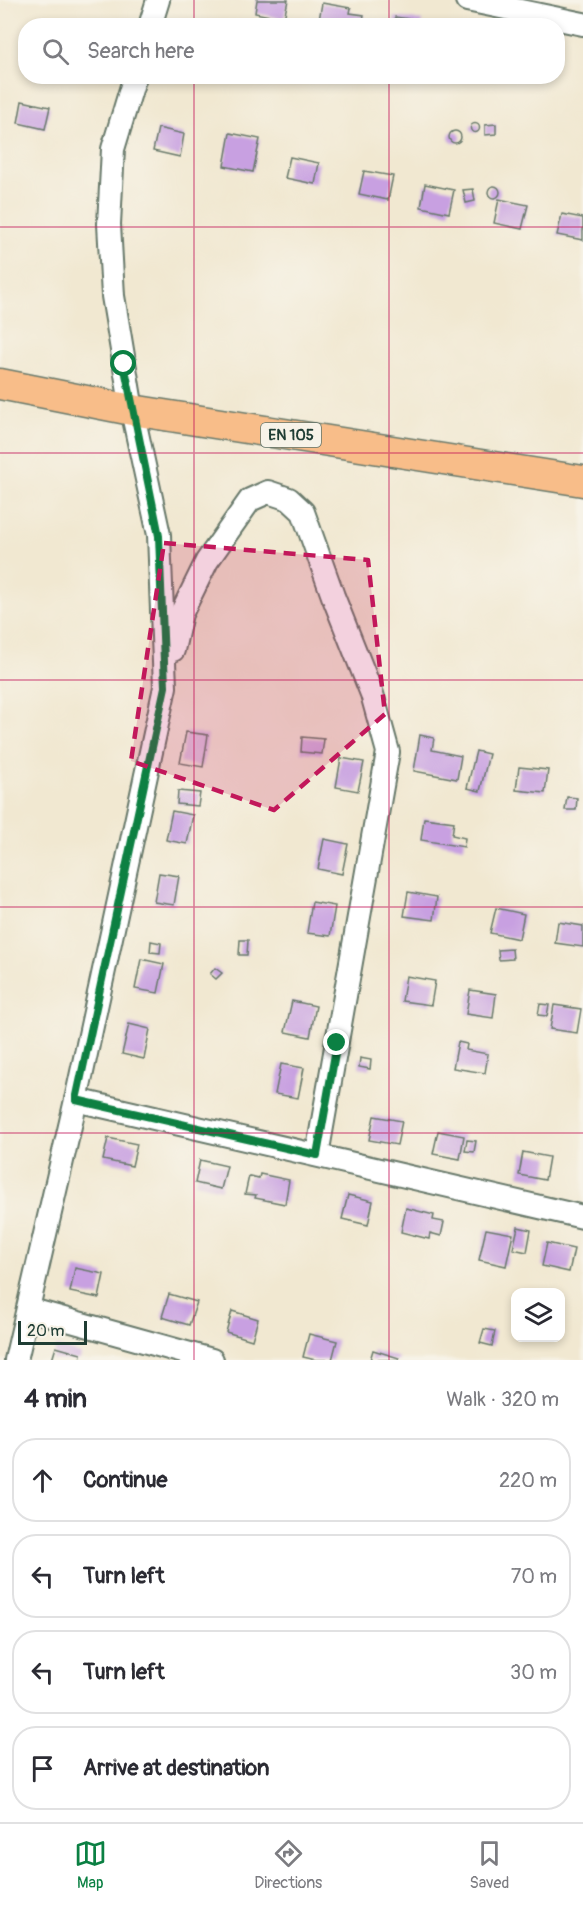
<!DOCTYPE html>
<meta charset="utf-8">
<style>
body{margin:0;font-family:Pangolin,sans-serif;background:#f7f7f7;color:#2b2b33}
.controls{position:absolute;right:18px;bottom:18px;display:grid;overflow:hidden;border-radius:12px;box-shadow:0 3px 9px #0003}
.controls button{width:54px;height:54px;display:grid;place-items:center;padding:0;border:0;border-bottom:2px solid #e1e1e2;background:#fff;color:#2b2b33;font:30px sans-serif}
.scale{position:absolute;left:18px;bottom:15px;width:69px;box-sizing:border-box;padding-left:6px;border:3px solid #1f3d34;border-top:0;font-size:16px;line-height:21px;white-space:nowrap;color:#1f3d34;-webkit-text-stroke:4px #f7f3e8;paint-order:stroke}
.stop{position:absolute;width:18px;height:18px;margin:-14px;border:4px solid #0b8043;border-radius:50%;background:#fff}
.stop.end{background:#0b8043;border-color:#fff;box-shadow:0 2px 6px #0008}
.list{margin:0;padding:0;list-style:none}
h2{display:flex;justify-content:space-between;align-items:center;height:78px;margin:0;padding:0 24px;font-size:26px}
h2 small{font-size:20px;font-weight:400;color:#7c7c81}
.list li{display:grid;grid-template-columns:39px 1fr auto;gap:18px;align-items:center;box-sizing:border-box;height:84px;margin:0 12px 12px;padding:0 12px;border:2px solid #e1e1e2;border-radius:24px}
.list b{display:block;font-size:22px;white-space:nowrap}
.list em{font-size:20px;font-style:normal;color:#7c7c81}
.icon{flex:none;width:33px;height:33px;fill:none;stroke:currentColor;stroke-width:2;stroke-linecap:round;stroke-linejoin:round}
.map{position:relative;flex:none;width:583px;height:1360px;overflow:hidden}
.search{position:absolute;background:#fff;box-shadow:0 3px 9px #0003;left:18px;right:18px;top:18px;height:66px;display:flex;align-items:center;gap:15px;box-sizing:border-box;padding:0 21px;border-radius:24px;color:#7c7c81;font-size:22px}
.sheet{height:462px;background:#fff}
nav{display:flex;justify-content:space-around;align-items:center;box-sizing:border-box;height:84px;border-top:2px solid #e1e1e2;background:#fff;font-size:16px;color:#7c7c81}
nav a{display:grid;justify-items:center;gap:3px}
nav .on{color:#0b8043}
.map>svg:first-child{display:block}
</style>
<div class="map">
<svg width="583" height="1360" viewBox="0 0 583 1360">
<rect width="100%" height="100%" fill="#f7f3e8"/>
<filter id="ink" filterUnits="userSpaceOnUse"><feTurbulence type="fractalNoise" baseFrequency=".0167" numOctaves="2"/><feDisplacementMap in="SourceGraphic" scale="12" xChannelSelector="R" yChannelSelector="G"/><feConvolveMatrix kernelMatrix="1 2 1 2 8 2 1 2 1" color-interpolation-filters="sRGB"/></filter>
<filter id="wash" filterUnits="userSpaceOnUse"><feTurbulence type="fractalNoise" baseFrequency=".008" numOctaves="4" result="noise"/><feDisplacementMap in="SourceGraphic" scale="24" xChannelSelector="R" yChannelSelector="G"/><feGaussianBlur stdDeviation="1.35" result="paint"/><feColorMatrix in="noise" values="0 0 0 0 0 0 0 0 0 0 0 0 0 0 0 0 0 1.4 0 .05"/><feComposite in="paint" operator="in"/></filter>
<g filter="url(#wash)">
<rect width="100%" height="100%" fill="#f1e8d1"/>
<g id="blocks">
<g fill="#c8a0e1">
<path d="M 257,0 L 288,0 L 284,19 L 255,13 Z"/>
<path d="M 322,3 L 351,8 L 350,13 L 364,15 L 362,26 L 318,26 Z"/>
<path d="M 395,17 L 422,21 L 422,26 L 394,26 Z"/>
<path d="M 22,101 L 50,107 L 45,129 L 18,123 Z"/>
<circle cx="475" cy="128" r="4.5"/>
<path d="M 496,124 L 496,134 L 485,135 L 485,125 Z"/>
<path d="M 158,128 L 184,134 L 180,157 L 153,151 Z"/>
<circle cx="455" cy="137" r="6"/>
<path d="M 230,133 L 260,139 L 253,172 L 224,166 Z"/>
<path d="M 290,157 L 319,163 L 315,184 L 285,178 Z"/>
<path d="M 364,171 L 393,176 L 388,200 L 359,194 Z"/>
<path d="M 425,184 L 454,190 L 449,213 L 421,207 Z"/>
<circle cx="494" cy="192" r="6"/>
<path d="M 473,189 L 475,201 L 466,203 L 463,190 Z"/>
<path d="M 499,199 L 528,205 L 522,229 L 494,223 Z"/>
<path d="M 562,214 L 583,218 L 583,240 L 557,235 Z"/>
<path d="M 186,732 L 208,735 L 203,767 L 180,763 Z"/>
<path d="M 420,735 L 434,738 L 432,750 L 461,756 L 457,779 L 414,771 Z"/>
<path d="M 302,737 L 324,739 L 322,754 L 301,752 Z"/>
<path d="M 476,751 L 489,754 L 480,791 L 467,788 Z"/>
<path d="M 341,758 L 364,762 L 358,791 L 336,787 Z"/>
<path d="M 519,767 L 548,770 L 545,793 L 516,790 Z"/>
<path d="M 178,791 L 200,793 L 198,806 L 177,804 Z"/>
<path d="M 567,797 L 577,798 L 576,810 L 565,810 Z"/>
<path d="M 172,811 L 193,815 L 187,844 L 166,840 Z"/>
<path d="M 424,818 L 454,822 L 452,835 L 465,838 L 464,847 L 421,840 Z"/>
<path d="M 324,839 L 348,844 L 342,874 L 318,869 Z"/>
<path d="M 159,873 L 179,876 L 174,905 L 154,902 Z"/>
<path d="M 408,892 L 437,897 L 434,920 L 404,916 Z"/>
<path d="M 312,902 L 335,906 L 330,936 L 307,933 Z"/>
<path d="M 496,908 L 524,914 L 519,939 L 490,933 Z"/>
<path d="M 558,922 L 583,926 L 583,947 L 555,943 Z"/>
<path d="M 240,940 L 248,940 L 247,955 L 239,955 Z"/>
<path d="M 151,941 L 161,943 L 160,953 L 150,952 Z"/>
<path d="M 512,949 L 513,959 L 499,960 L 498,950 Z"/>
<path d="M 141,959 L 164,964 L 158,993 L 135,989 Z"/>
<path d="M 215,968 L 222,973 L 216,979 L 210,974 Z"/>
<path d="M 406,976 L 435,981 L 431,1005 L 402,1001 Z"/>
<path d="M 470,990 L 496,994 L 493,1018 L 466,1014 Z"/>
<path d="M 292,1001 L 316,1006 L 310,1037 L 285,1032 Z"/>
<path d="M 540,1004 L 549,1005 L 547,1016 L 538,1015 Z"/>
<path d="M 554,1005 L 581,1009 L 577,1033 L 550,1029 Z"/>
<path d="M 129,1024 L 150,1029 L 144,1059 L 122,1054 Z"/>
<path d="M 458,1042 L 467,1044 L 466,1050 L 488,1054 L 485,1073 L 453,1068 Z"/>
<path d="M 360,1058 L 371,1060 L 370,1069 L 359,1067 Z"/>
<path d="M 281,1064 L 304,1068 L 298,1098 L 275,1094 Z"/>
<path d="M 374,1116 L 402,1121 L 397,1145 L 369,1140 Z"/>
<path d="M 438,1131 L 464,1136 L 460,1159 L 433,1154 Z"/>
<path d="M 108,1138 L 137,1144 L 132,1166 L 103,1160 Z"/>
<path d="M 467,1140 L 476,1141 L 474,1152 L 465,1151 Z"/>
<path d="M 523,1152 L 549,1157 L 545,1180 L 519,1175 Z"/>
<path d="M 200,1160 L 227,1166 L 221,1189 L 195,1183 Z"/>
<path d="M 260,1174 L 289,1180 L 285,1204 L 255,1198 L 256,1195 L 245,1194 L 249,1176 L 259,1178 Z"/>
<path d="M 348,1195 L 373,1201 L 368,1225 L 342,1219 Z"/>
<path d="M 406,1208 L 434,1215 L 433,1220 L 444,1222 L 441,1236 L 430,1233 L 429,1239 L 401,1232 Z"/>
<path d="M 518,1227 L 531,1230 L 527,1252 L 513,1249 Z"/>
<path d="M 486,1229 L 513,1234 L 506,1266 L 479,1260 Z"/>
<path d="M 547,1243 L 574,1249 L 569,1272 L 542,1266 Z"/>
<path d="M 75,1268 L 104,1274 L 99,1298 L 70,1292 Z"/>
<path d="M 169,1294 L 197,1302 L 189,1325 L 162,1317 Z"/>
<path d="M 232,1311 L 258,1319 L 252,1340 L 226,1332 Z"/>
<path d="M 484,1329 L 495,1331 L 492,1346 L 480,1343 Z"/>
<path d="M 309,1334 L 337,1341 L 332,1360 L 316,1360 L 303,1357 Z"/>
<path d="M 56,1347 L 81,1354 L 80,1360 L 52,1360 Z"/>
<path d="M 373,1350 L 399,1358 L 399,1360 L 370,1360 Z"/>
</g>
</g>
</g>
<g filter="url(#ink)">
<use href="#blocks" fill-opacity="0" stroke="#68796b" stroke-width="1.5"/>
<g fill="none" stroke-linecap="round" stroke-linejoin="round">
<defs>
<g id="minor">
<path d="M 467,0 L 583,24"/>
<path d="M 150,26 L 158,0"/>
<path d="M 173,650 L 181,614 L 207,561 L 250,500 L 268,492 L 289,499 L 303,512 L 333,596 L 372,694 L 388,752 L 317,1155"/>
<path d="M 76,1100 L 583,1217"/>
<path d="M 28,1309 L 212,1360"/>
<path d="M 16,1360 L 76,1100 L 165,687 L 159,535 L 132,410 L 113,296 L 109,224 L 113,149 L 135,76"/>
</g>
<path id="major" d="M 0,384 L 132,410 L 583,481"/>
</defs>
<use href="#minor" stroke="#68796b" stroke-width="26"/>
<use href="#major" stroke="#68796b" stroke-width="33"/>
<use href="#minor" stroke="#fff" stroke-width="22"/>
<use href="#major" stroke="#f8bd89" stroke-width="30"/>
</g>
</g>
<g fill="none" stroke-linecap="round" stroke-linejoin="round" filter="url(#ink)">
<path stroke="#0b8043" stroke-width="8" d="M 124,364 L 159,536 L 165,687 L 76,1100 L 317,1155 L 337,1043"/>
</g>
<path fill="#c2185b" fill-opacity="0.2" stroke="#c2185b" stroke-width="4.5" stroke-dasharray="12 8" stroke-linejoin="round" d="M 164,543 L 368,560 L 385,714 L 274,810 L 131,761 Z"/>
<path fill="none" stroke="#c2185b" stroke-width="1.5" stroke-opacity="0.55" d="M 194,0 L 194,26M 389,0 L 389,26M 194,76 L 194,1360M 389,76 L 389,1360M 0,227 L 583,227M 0,453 L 583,453M 0,680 L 583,680M 0,907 L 583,907M 0,1133 L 583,1133"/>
<g text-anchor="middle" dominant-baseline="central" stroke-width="6" stroke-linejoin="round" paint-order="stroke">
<rect fill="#f7f3e8" stroke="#60746a" stroke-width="1.5" x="261" y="423" width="60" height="24" rx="4.5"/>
<g font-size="15" font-weight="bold" fill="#1f3d34">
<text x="291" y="435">EN 105</text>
</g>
</g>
</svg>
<div class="controls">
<button><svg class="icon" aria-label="layers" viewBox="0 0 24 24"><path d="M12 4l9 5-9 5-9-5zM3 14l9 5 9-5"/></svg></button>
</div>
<div class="scale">20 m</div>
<div class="stop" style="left:124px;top:364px"></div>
<div class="stop end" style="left:337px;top:1043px"></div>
<div class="search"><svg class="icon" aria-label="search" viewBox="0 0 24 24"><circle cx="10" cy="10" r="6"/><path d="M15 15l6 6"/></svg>Search here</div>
</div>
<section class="sheet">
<h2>4 min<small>Walk · 320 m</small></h2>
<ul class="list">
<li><svg class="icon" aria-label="ahead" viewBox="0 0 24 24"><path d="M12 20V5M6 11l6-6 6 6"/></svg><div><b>Continue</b></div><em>220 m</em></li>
<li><svg class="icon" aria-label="left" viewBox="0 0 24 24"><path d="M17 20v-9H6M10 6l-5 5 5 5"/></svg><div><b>Turn left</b></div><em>70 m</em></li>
<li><svg class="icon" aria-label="left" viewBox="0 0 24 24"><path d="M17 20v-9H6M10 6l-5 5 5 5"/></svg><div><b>Turn left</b></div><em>30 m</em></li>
<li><svg class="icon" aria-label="arrive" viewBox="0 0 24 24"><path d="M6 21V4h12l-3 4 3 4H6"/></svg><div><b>Arrive at destination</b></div></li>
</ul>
</section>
<nav>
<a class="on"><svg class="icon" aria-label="map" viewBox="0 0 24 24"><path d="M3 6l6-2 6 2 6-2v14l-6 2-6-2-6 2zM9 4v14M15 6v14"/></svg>Map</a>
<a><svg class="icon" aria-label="directions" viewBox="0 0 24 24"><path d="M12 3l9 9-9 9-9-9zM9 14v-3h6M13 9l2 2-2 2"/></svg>Directions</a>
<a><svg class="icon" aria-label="saved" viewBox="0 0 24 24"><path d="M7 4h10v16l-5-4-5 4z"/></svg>Saved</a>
</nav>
